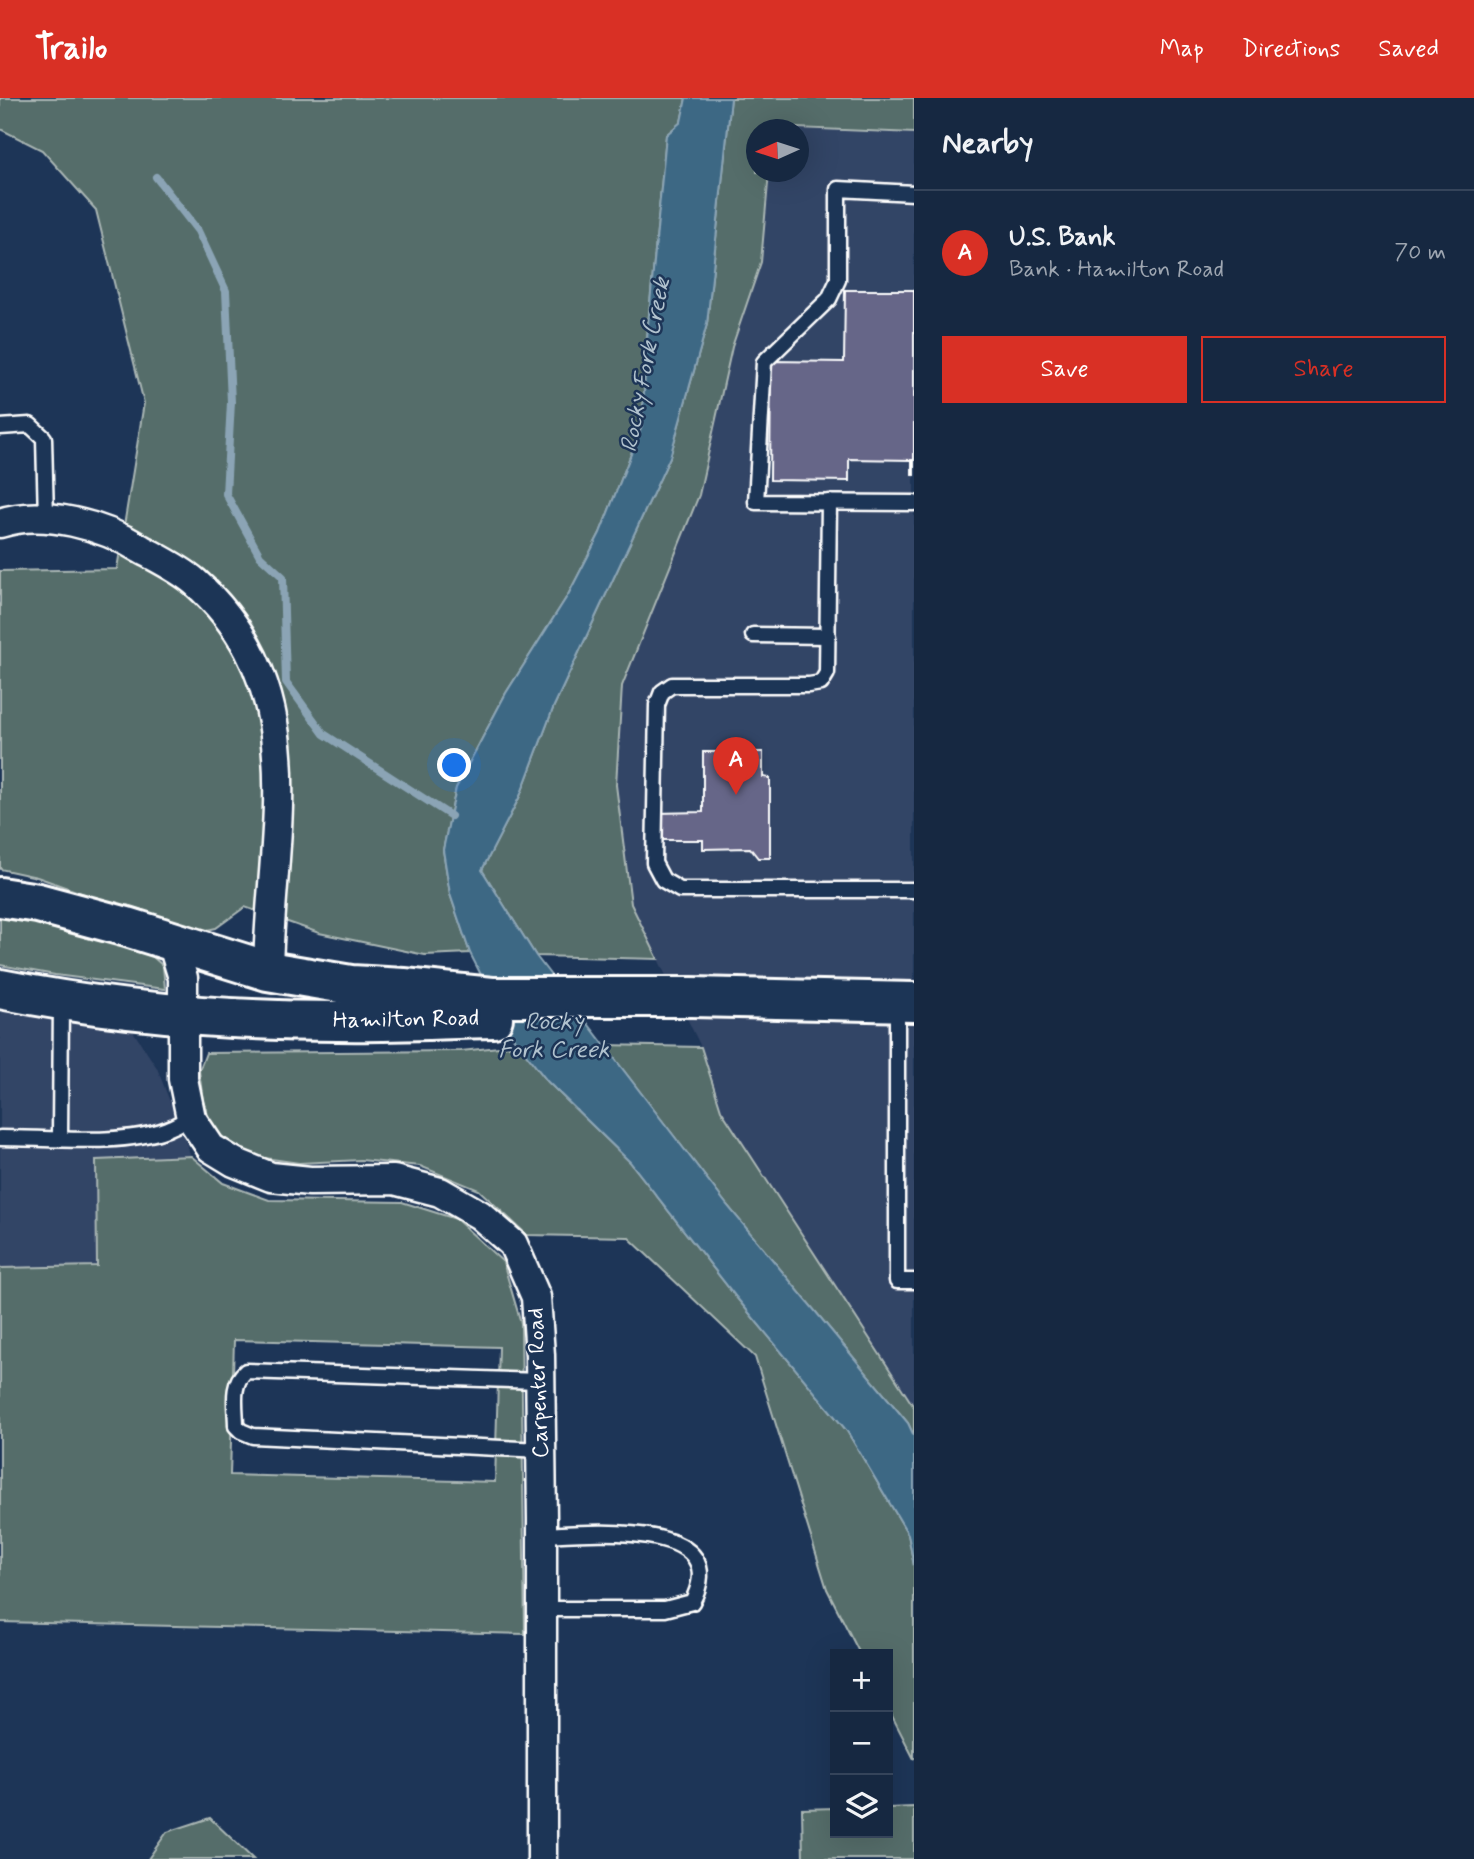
<!DOCTYPE html>
<meta charset="utf-8">
<style>
body{margin:0;font-family:Mynerve,sans-serif;background:#23344c;color:#f1f3f6}
.controls{position:absolute;right:21px;bottom:21px;display:grid;overflow:hidden;border-radius:0px;box-shadow:0 7px 28px #0002}
.controls button{width:63px;height:63px;display:grid;place-items:center;padding:0;border:0;border-bottom:2px solid #35445a;background:#162841;color:#f1f3f6;font:35px sans-serif}
.compass{position:absolute;left:746px;top:21px;width:63px;height:63px;border-radius:50%;background:#162841;box-shadow:0 7px 28px #0002;rotate:267deg}
.you{position:absolute;left:455px;top:668px;width:24px;height:24px;margin:-18px;border:5px solid #fff;border-radius:50%;background:#1a73e8;box-shadow:0 0 0 10px #1a73e833}
.badge{display:grid;place-items:center;width:46px;height:46px;border-radius:50%;background:#d93025;color:#fff;font-size:23px;font-weight:700}
.pin{position:absolute;translate:-50% -58px;filter:drop-shadow(0 2px 4px #0008)}
.pin::after{content:'';position:absolute;top:37px;width:24px;height:21px;background:inherit;clip-path:polygon(0 0,100% 0,50% 100%)}
.list{margin:0;padding:0;list-style:none}
h2{display:flex;justify-content:space-between;align-items:center;height:91px;margin:0;padding:0 28px;font-size:30px}
h2 small{font-size:23px;font-weight:400;color:#9ea6b1}
.list li{display:grid;grid-template-columns:46px 1fr auto;gap:21px;align-items:center;box-sizing:border-box;height:126px;padding:0 28px;border-top:2px solid #35445a}
.list b{display:block;font-size:26px;white-space:nowrap}
.list p{margin:0;font-size:23px;white-space:nowrap;color:#9ea6b1}
.list em{font-size:23px;font-style:normal;color:#9ea6b1}
.actions{display:flex;gap:14px;padding:21px 28px}
.actions a{flex:1;padding:16px 0;border:2px solid #d93025;border-radius:0px;text-align:center;font-size:24px;color:#d93025}
.actions .main{background:#d93025;color:#fff}
.icon{flex:none;width:38px;height:38px;fill:none;stroke:currentColor;stroke-width:2;stroke-linecap:round;stroke-linejoin:round}
.map{position:relative;flex:none;width:914px;height:1761px;overflow:hidden}
header{display:flex;align-items:center;gap:42px;box-sizing:border-box;height:98px;padding:0 35px;background:#d93025;color:#fff}
header strong{font-size:33px}
nav{display:flex;gap:38px;margin-inline-start:auto;font-size:24px}
main{display:flex}
aside{flex:1;background:#162841}
.map>svg:first-child{display:block}
</style>
<header>
<strong>Trailo</strong>
<nav><a>Map</a><a>Directions</a><a>Saved</a></nav>
</header>
<main>
<div class="map">
<svg width="914" height="1761" viewBox="0 0 914 1761">
<rect width="100%" height="100%" fill="#1d3557"/>
<filter id="ink" filterUnits="userSpaceOnUse"><feTurbulence type="fractalNoise" baseFrequency=".0143" numOctaves="2"/><feDisplacementMap in="SourceGraphic" scale="14" xChannelSelector="R" yChannelSelector="G"/><feConvolveMatrix kernelMatrix="1 2 1 2 8 2 1 2 1" color-interpolation-filters="sRGB"/></filter>
<g filter="url(#ink)">
<g fill="#346">
<path d="M 773,29 L 914,35 L 914,1309 L 721,1012 L 701,949 L 631,806 L 616,687 L 622,588 L 699,397 L 732,249 L 761,164 L 769,74 L 799,74 L 799,32 L 773,31 Z"/>
<path d="M 0,899 L 127,924 L 157,970 L 191,1058 L 96,1062 L 97,1169 L 0,1170 Z"/>
</g>
<g fill="#546d6a" stroke="#aab6b4" stroke-width="2" fill-rule="evenodd">
<path d="M 0,0 L 686,0 L 681,24 L 666,37 L 648,227 L 642,328 L 600,435 L 568,497 L 506,595 L 456,690 L 443,752 L 450,796 L 470,855 L 425,857 L 319,835 L 245,809 L 216,830 L 193,835 L 37,779 L 0,771 L 0,473 L 117,471 L 144,305 L 96,112 L 42,52 L 0,31 Z"/>
<path d="M 731,0 L 914,0 L 914,35 L 773,29 L 773,31 L 757,32 L 757,74 L 769,74 L 761,164 L 732,249 L 699,397 L 622,588 L 616,687 L 631,806 L 658,861 L 536,858 L 482,772 L 520,698 L 554,608 L 670,359 L 707,226 Z"/>
<path d="M 0,804 L 142,849 L 163,868 L 165,891 L 55,877 L 0,867 Z"/>
<path d="M 519,947 L 548,984 L 630,1064 L 736,1199 L 847,1333 L 908,1436 L 914,1468 L 914,1661 L 888,1610 L 888,1556 L 860,1556 L 827,1491 L 755,1259 L 628,1139 L 527,1137 L 479,1092 L 420,1068 L 361,1062 L 299,1065 L 251,1058 L 214,1033 L 203,1003 L 199,973 L 206,955 L 461,953 Z"/>
<path d="M 604,947 L 701,949 L 721,1012 L 914,1309 L 914,1338 L 908,1325 L 727,1107 Z"/>
<path d="M 191,1058 L 223,1085 L 269,1102 L 402,1104 L 456,1121 L 503,1164 L 521,1225 L 525,1536 L 0,1524 L 0,1170 L 97,1168 L 96,1062 ZM 234,1242 L 499,1249 L 495,1384 L 230,1377 Z"/>
<path d="M 914,1709 L 914,1761 L 803,1761 L 802,1711 L 835,1710 L 835,1735 L 888,1735 L 888,1710 Z"/>
<path d="M 210,1720 L 253,1761 L 148,1761 L 167,1734 Z"/>
</g>
<path fill="#3d6784" stroke="#8ba4b5" stroke-width="2" d="M 686,0 L 731,0 L 707,226 L 670,359 L 554,608 L 520,698 L 482,772 L 536,858 L 727,1107 L 908,1325 L 914,1338 L 914,1468 L 908,1436 L 847,1333 L 736,1199 L 630,1064 L 548,984 L 512,938 L 470,855 L 450,796 L 443,752 L 456,690 L 506,595 L 568,497 L 600,435 L 642,328 L 648,227 L 666,37 L 681,24 Z"/>
<g fill="none" stroke-linecap="round" stroke-linejoin="round">
<path stroke="#8ba4b5" stroke-width="8" d="M 156,79 L 198,133 L 226,193 L 231,304 L 226,396 L 260,458 L 283,479 L 286,584 L 324,636 L 451,718"/>
</g>
<g fill="#668" stroke="#fff" stroke-width="2">
<path d="M 845,192 L 914,192 L 914,377 L 912,377 L 912,362 L 849,361 L 849,383 L 770,382 L 771,263 L 844,264 Z"/>
<path d="M 703,654 L 763,654 L 763,679 L 770,680 L 770,760 L 758,760 L 750,750 L 703,751 L 703,742 L 656,742 L 656,715 L 703,714 Z"/>
</g>
<g fill="none" stroke-linecap="round" stroke-linejoin="round">
<defs>
<g id="service">
<path d="M 914,95 L 838,91 L 838,182 L 829,201 L 764,264 L 756,404 L 914,405"/>
<path d="M 0,329 L 30,327 L 44,340 L 46,420"/>
<path d="M 829,404 L 827,575 L 821,585 L 809,587 L 672,587 L 662,594 L 657,607 L 654,765 L 663,782 L 680,792 L 914,792"/>
<path d="M 753,537 L 828,538"/>
<path d="M 897,905 L 897,1183 L 914,1183"/>
<path d="M 0,1040 C 49,1040 122,1048 167,1031 C 175,1028 183,1023 191,1020"/>
<path d="M 60,1040 L 61,902"/>
<path d="M 540,1283 L 246,1273 C 230,1286 236,1309 236,1328 L 241,1333 L 253,1338 L 541,1352"/>
<path d="M 542,1511 L 665,1511 L 692,1504 C 736,1420 585,1435 542,1437"/>
</g>
<g id="minor">
<path d="M 0,425 C 43,410 104,428 141,451 C 159,461 180,471 195,484 C 316,592 270,734 268,873"/>
<path d="M 172,844 L 183,880 L 183,981 L 191,1020 L 211,1050 L 234,1064 L 271,1079 L 310,1083 L 394,1082 L 440,1094 L 480,1117 L 513,1146 L 536,1199 L 540,1257 L 542,1421 L 542,1761"/>
</g>
<g id="primary">
<path d="M 0,799 L 38,805 L 127,829 L 268,873 L 351,887 L 404,890 L 492,899 L 692,899 L 914,904"/>
<path d="M 0,891 C 111,913 225,923 338,923 C 390,924 441,921 493,920"/>
</g>
</defs>
<use href="#service" stroke="#fff" stroke-width="19"/>
<use href="#minor" stroke="#fff" stroke-width="33"/>
<use href="#primary" stroke="#fff" stroke-width="44"/>
<use href="#service" stroke="#1d3557" stroke-width="14"/>
<use href="#minor" stroke="#1d3557" stroke-width="28"/>
<use href="#primary" stroke="#1d3557" stroke-width="38"/>
</g>
</g>
<g text-anchor="middle" dominant-baseline="central" stroke-width="5" stroke-linejoin="round" paint-order="stroke">
<g font-size="23" fill="#fff" stroke="#1d3557">
<text transform="translate(406 922) rotate(-1)">Hamilton Road</text>
<text transform="translate(539 1285) rotate(-92)">Carpenter Road</text>
</g>
<g font-size="24" font-style="italic" fill="#b1c2ce" stroke="#1d3557">
<text transform="translate(646 267) rotate(-79)">Rocky Fork Creek</text>
<text x="554" y="924">Rocky<tspan x="554" dy="28">Fork Creek</tspan></text>
</g>
</g>
</svg>
<div class="controls">
<button>+</button>
<button>−</button>
<button><svg class="icon" aria-label="layers" viewBox="0 0 24 24"><path d="M12 4l9 5-9 5-9-5zM3 14l9 5 9-5"/></svg></button>
</div>
<svg class="compass" viewBox="-18 -18 36 36"><path d="M0-13l5 13h-10z" fill="#e53935"/><path d="M0 13l5-13h-10z" fill="#9ea6b1"/></svg>
<div class="you"></div>
<div class="pin badge" style="left:736px;top:697px">A</div>
</div>
<aside>
<h2>Nearby<small></small></h2>
<ul class="list">
<li><span class="badge">A</span><div><b>U.S. Bank</b><p>Bank · Hamilton Road</p></div><em>70 m</em></li>
</ul>
<div class="actions"><a class="main">Save</a><a>Share</a></div>
</aside>
</main>
